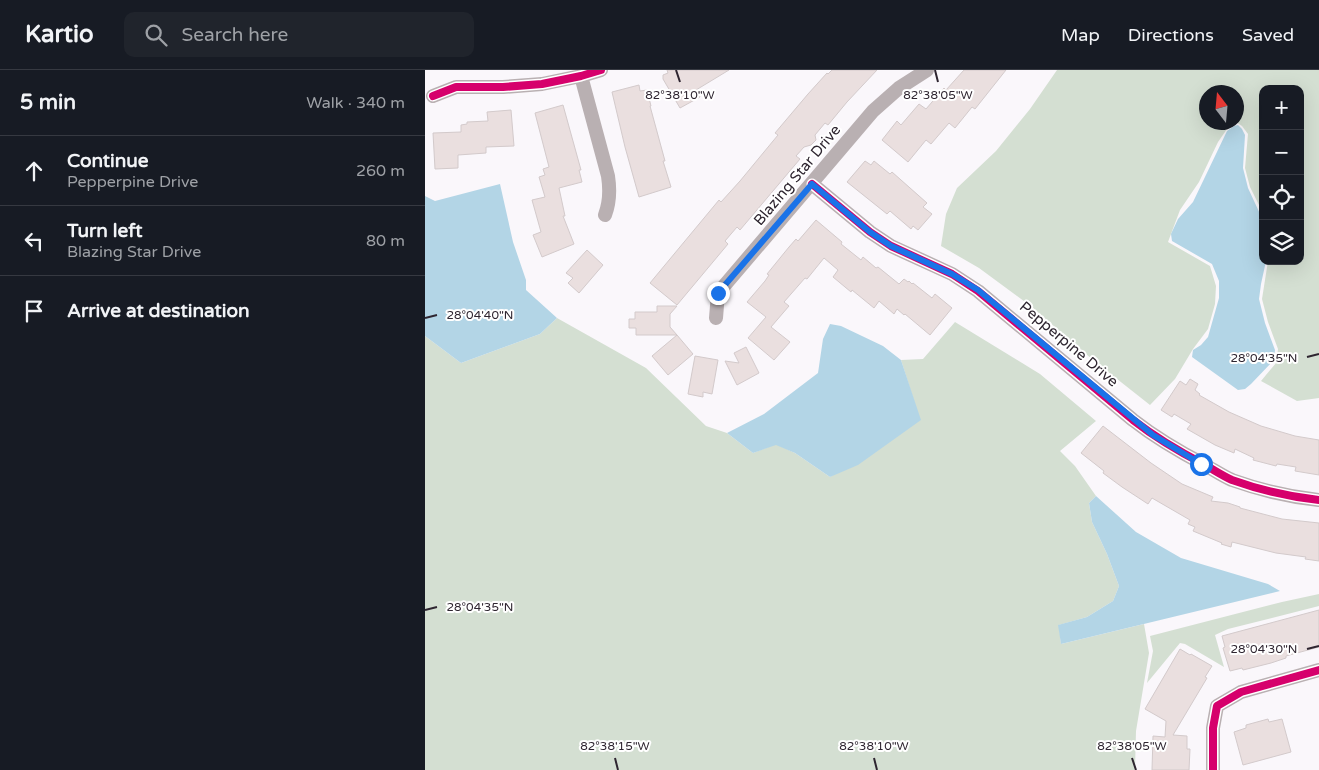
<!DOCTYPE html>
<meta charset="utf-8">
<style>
body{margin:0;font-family:"Varela Round",sans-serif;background:#20242c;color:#f1f3f6}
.controls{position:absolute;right:15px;top:15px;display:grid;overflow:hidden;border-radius:10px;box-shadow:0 5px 20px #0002}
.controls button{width:45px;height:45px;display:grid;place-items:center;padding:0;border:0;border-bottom:1px solid #363941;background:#171b24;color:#f1f3f6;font:25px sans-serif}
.compass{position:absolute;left:774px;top:15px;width:45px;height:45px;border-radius:50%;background:#171b24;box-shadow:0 5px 20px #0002;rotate:344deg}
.stop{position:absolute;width:15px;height:15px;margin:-11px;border:4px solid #1a73e8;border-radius:50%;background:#fff}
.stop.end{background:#1a73e8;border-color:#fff;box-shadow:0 1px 5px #0008}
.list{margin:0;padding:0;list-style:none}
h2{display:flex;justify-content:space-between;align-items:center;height:65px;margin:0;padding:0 20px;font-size:21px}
h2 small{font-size:16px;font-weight:400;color:#9ea1a6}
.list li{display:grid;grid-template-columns:32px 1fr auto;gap:15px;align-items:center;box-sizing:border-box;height:70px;padding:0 20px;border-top:1px solid #363941}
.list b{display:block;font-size:19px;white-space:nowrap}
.list p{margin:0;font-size:16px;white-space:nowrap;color:#9ea1a6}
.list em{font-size:16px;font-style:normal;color:#9ea1a6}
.icon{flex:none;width:28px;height:28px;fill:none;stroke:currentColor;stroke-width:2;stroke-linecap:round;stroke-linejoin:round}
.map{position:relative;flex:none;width:894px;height:700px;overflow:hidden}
header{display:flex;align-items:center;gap:30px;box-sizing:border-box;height:70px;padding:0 25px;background:#171b24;border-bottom:1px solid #363941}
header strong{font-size:24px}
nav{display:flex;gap:28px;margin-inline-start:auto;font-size:18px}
.search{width:350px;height:45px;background:#20242c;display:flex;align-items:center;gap:12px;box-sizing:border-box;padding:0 18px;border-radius:10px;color:#9ea1a6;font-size:19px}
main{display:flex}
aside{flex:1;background:#171b24}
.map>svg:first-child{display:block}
</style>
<header>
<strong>Kartio</strong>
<div class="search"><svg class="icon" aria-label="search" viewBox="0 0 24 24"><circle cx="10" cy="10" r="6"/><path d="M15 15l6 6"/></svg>Search here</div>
<nav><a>Map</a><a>Directions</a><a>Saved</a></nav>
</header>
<main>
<aside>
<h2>5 min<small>Walk · 340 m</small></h2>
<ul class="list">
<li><svg class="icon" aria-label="ahead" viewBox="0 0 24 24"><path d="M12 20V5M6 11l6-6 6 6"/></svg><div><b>Continue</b><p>Pepperpine Drive</p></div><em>260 m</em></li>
<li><svg class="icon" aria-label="left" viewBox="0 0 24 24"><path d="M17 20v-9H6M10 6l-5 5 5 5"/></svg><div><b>Turn left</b><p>Blazing Star Drive</p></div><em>80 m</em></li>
<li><svg class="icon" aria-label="arrive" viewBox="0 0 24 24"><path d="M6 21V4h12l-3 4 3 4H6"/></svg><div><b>Arrive at destination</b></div></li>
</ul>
</aside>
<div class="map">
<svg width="894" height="700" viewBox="0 0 894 700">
<rect width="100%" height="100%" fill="#faf7fb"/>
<g fill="#d4dfd2">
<path d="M 632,0 L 894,0 L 894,328 L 872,331 L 836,311 L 851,293 L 853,279 L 843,252 L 837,229 L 843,191 L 875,191 L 875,19 L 838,19 L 838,143 L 825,117 L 820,98 L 823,64 L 817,56 L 811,52 L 812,22 L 782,22 L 782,52 L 810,53 L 802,59 L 793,72 L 774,112 L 755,140 L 743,172 L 785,196 L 791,216 L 790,234 L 783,259 L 768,279 L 750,309 L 725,335 L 668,290 L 607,237 L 554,198 L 516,176 L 521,144 L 532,118 L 571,81 L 605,39 Z"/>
<path d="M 132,248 L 221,298 L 281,356 L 302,363 L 328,383 L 351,374 L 370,383 L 405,407 L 495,350 L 476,290 L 498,289 L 530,252 L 615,304 L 671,351 L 635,381 L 650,396 L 671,426 L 664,433 L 667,452 L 682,484 L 694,516 L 688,531 L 662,547 L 634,555 L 636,574 L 719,554 L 724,583 L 711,661 L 710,700 L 0,700 L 0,266 L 36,293 L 115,264 Z"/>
<path d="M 894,524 L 894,536 L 803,559 L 790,565 L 799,597 L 760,574 L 755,573 L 722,613 L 728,581 L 725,566 L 857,532 Z"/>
</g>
<g fill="#b3d5e6">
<path d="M 813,55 L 817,59 L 820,65 L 818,98 L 823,118 L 836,146 L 838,155 L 838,191 L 841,191 L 836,214 L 834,229 L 840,253 L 850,280 L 849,290 L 826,314 L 820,319 L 813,320 L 767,287 L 768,280 L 776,275 L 783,267 L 794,228 L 794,211 L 787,194 L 747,171 L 746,164 L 753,149 L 768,132 L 802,61 L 809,56 Z"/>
<path d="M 75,114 L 88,172 L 101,210 L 101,220 L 132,248 L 115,264 L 36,293 L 0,266 L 0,126 L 10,131 Z"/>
<path d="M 405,254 L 416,256 L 458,276 L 476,290 L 496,350 L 433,395 L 405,407 L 370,383 L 351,375 L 328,383 L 302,363 L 339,344 L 393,303 L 398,269 Z"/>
<path d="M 671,426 L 711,462 L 756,488 L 843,514 L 855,521 L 636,574 L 633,555 L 662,547 L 688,531 L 694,516 L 682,484 L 667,452 L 664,433 Z"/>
</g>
<g fill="#eadfdf" stroke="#d3cacb">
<path d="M 242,0 L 304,0 L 271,20 L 275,27 L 255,38 L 238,9 L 238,5 L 243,3 Z"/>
<path d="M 407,0 L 452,0 L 422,32 L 403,55 L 400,53 L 390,65 L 391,70 L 386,75 L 379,77 L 371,86 L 375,89 L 315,160 L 312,157 L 300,171 L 303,174 L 252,235 L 225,213 L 294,130 L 296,132 L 315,111 L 353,65 L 350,63 L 383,24 L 402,3 L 403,4 Z"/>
<path d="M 539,0 L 581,0 L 550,39 L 547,37 L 530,58 L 524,53 L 506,74 L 501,70 L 483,92 L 457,70 L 472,51 L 476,55 L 494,34 L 501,39 L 519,18 L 521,20 Z"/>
<path d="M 214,15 L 215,21 L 222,20 L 226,36 L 225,36 L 240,91 L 238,91 L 246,117 L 214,127 L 200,77 L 187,22 Z"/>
<path d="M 138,35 L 156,100 L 154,100 L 157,112 L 134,118 L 140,146 L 138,146 L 149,174 L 117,187 L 108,165 L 116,162 L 107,130 L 120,127 L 114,107 L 120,105 L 118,99 L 124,97 L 110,43 Z"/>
<path d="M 86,40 L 89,76 L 61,77 L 61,83 L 33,85 L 33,98 L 10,99 L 8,63 L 36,62 L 36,55 L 42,54 L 42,52 L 63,51 L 62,42 Z"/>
<path d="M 440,91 L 446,95 L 449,91 L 465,104 L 467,102 L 502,133 L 498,137 L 507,144 L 493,160 L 488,156 L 486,159 L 465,141 L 462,144 L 422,112 Z"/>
<path d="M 391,150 L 417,172 L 416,174 L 436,190 L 438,187 L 451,198 L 453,197 L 474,214 L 479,209 L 483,212 L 484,211 L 487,214 L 488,213 L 507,228 L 510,224 L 527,238 L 505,265 L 480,244 L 479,245 L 472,239 L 469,244 L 454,231 L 449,238 L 427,220 L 426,222 L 408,207 L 413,200 L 399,188 L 382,209 L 380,208 L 359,232 L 364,236 L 346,257 L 365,272 L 349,290 L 323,268 L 341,247 L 322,232 L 340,211 L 344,205 L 342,204 L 364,177 L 371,169 L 373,171 Z"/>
<path d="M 162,180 L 178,195 L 154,223 L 143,213 L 148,208 L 141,203 Z"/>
<path d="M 232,236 L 252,236 L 245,244 L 245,257 L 252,265 L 211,265 L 211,258 L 204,258 L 204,249 L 210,249 L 210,242 L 232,242 Z"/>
<path d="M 252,265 L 268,284 L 243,305 L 227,286 Z"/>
<path d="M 321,277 L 334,303 L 312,315 L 300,291 L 314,293 L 309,283 Z"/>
<path d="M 270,286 L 293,290 L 287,324 L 278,322 L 278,327 L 263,324 Z"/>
<path d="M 765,309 L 773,314 L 770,320 L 775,324 L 774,325 L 804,342 L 836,356 L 870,366 L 894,370 L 894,405 L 870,401 L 871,397 L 852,394 L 851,396 L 828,390 L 829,388 L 810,379 L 809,383 L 790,375 L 762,359 L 766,354 L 749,344 L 747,347 L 736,340 L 755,311 L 761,315 Z"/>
<path d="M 678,356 L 726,393 L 757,414 L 788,427 L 786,431 L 803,433 L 815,437 L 815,438 L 857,449 L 894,453 L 894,491 L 880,489 L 881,487 L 851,483 L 807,472 L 806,477 L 796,474 L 797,473 L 768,461 L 770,457 L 763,454 L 765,450 L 727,428 L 723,434 L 697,417 L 678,403 L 679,401 L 656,383 Z"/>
<path d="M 894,540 L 894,577 L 861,586 L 861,588 L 846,593 L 818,600 L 817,598 L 805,601 L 798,578 L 800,577 L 797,566 Z"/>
<path d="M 755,579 L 765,585 L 766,584 L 787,596 L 780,607 L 782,608 L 748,665 L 762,666 L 762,679 L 765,679 L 764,700 L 727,700 L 728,666 L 740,667 L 741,651 L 720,639 Z"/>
<path d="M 843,649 L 844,652 L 857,649 L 866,682 L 818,695 L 809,662 L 821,658 L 821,655 Z"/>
</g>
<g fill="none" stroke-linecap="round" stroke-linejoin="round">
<g stroke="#b9b0b2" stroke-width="14">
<path d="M 156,6 L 183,106 C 185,119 185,132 180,145"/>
<path d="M 8,26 L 31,17 L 78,17 L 117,14 L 156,6 L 176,0"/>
<path d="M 387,114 L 445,162 L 466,176 L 527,204 L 553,221 L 708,350 C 731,368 755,382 780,395 C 789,400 798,406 807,410 C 835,420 865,427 894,430"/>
<path d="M 291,248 L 293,223 L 448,41 L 474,18 L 502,0"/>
<path d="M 788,700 L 788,658 L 792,636 L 816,622 L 894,600"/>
</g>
<defs>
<g id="cycleway">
<path d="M 8,26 L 31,17 L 78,17 L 117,14 L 156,6 L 176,0"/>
<path d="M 387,114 L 445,162 L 466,176 L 527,204 L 553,221 L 708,350 C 731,368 755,382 780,395 C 789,400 798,406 807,410 C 835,420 865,427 894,430"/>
<path d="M 788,700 L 788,658 L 792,636 L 816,622 L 894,600"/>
</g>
</defs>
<use href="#cycleway" stroke="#fff" stroke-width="11"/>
<use href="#cycleway" stroke="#d6006c" stroke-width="8"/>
</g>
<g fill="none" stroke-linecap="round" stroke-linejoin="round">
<path stroke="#1a73e8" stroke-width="6" d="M 293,223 L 387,114 L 445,162 L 466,176 L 527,204 L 553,220 L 728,365 L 776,394"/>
</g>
<path fill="none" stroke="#2e2530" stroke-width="2" d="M 251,0 L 255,12M 510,0 L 513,12M 0,248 L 12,245M 882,287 L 894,284M 0,540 L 12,537M 882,579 L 894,576M 190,688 L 193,700M 449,688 L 452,700M 707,688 L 711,700"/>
<g text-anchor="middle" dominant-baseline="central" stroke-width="4" stroke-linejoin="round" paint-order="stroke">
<g font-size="15" fill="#2e2530" stroke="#fff">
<text transform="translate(372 105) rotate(-50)">Blazing Star Drive</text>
<text transform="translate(644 274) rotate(40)">Pepperpine Drive</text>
</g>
</g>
<g font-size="12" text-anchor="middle" fill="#2e2530" stroke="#fff" stroke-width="4" stroke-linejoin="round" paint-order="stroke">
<text x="255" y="29">82°38'10"W</text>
<text x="513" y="29">82°38'05"W</text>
<text x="55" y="249">28°04'40"N</text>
<text x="839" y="292">28°04'35"N</text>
<text x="55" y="541">28°04'35"N</text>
<text x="839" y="583">28°04'30"N</text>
<text x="190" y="680">82°38'15"W</text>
<text x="449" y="680">82°38'10"W</text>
<text x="707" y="680">82°38'05"W</text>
</g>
</svg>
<div class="controls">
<button>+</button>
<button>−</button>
<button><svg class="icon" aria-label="locate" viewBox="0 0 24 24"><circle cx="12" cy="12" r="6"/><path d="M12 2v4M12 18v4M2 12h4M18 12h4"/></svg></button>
<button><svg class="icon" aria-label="layers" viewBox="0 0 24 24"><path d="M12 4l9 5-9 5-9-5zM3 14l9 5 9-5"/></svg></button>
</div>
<svg class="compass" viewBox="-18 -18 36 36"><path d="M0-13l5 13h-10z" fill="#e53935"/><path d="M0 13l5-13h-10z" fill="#9ea1a6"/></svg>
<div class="stop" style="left:776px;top:394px"></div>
<div class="stop end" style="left:293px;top:223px"></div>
</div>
</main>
